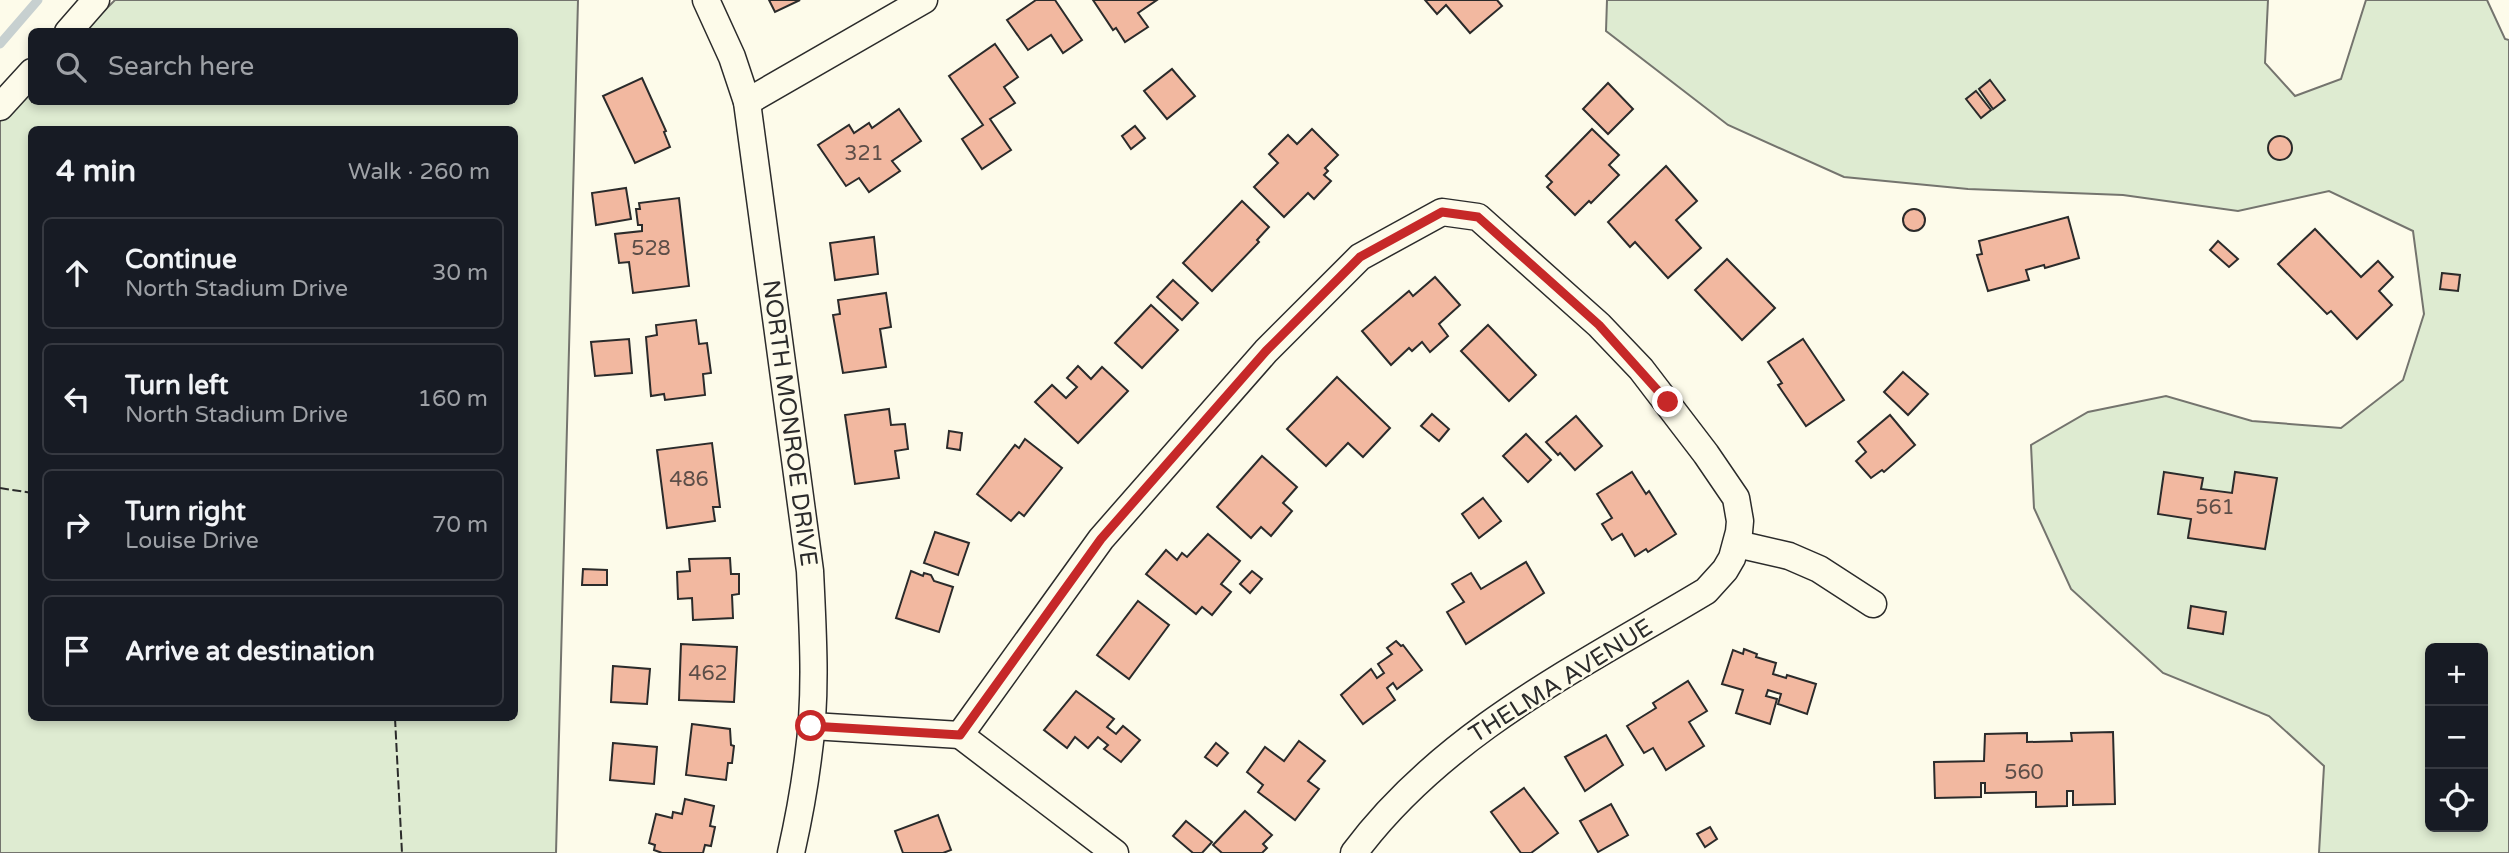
<!DOCTYPE html>
<meta charset="utf-8">
<style>
body{margin:0;font-family:"Varela Round",sans-serif;background:#242831;color:#f1f3f6}
.controls{position:absolute;right:21px;bottom:21px;display:grid;overflow:hidden;border-radius:10px;box-shadow:0 4px 10px #0003}
.controls button{width:63px;height:63px;display:grid;place-items:center;padding:0;border:0;border-bottom:2px solid #363941;background:#171b24;color:#f1f3f6;font:35px sans-serif}
.stop{position:absolute;width:21px;height:21px;margin:-16px;border:5px solid #c62828;border-radius:50%;background:#fff}
.stop.end{background:#c62828;border-color:#fff;box-shadow:0 2px 7px #0008}
.list{margin:0;padding:0;list-style:none}
h2{display:flex;justify-content:space-between;align-items:center;height:91px;margin:0;padding:0 28px;font-size:30px}
h2 small{font-size:23px;font-weight:400;color:#9ea1a6}
.list li{display:grid;grid-template-columns:46px 1fr auto;gap:21px;align-items:center;box-sizing:border-box;height:112px;margin:0 14px 14px;padding:0 14px;border:2px solid #363941;border-radius:10px}
.list b{display:block;font-size:26px;white-space:nowrap}
.list p{margin:0;font-size:23px;white-space:nowrap;color:#9ea1a6}
.list em{font-size:23px;font-style:normal;color:#9ea1a6}
.icon{flex:none;width:38px;height:38px;fill:none;stroke:currentColor;stroke-width:2;stroke-linecap:round;stroke-linejoin:round}
.map{position:relative;flex:none;width:2509px;height:853px;overflow:hidden}
.search{position:absolute;background:#171b24;box-shadow:0 4px 10px #0003;left:28px;top:28px;width:490px;height:77px;display:flex;align-items:center;gap:18px;box-sizing:border-box;padding:0 24px;border-radius:10px;color:#9ea1a6;font-size:26px}
.panel{position:absolute;background:#171b24;box-shadow:0 4px 10px #0003;left:28px;top:126px;width:490px;height:595px;border-radius:10px}
.map>svg:first-child{display:block}
</style>
<div class="map">
<svg width="2509" height="853" viewBox="0 0 2509 853">
<rect width="100%" height="100%" fill="#fdfbea"/>
<g fill="#deebd1" stroke="#74746e" stroke-width="2" fill-rule="evenodd">
<path d="M 115,0 L 578,0 L 556,853 L 0,853 L 0,118 L 31,85 L 32,102 L 514,102 L 514,32 L 84,31 ZM 32,130 L 514,130 L 514,718 L 32,718 Z"/>
<path d="M 1607,0 L 2268,0 L 2265,63 L 2295,96 L 2341,79 L 2366,0 L 2487,0 L 2505,39 L 2509,40 L 2509,853 L 2319,853 L 2324,766 L 2269,716 L 2163,673 L 2071,589 L 2034,508 L 2031,445 L 2088,412 L 2166,396 L 2252,421 L 2341,428 L 2403,380 L 2424,314 L 2413,231 L 2329,191 L 2238,211 L 2123,195 L 1968,189 L 1844,177 L 1728,125 L 1606,31 ZM 2430,648 L 2483,648 L 2483,827 L 2430,827 Z"/>
</g>
<g fill="none" stroke-linecap="round" stroke-linejoin="round">
<path stroke="#c7d0d0" stroke-width="9" d="M 0,44 L 38,0"/>
</g>
<g fill="#f2b8a0" stroke="#2b2b2b" stroke-width="2">
<path d="M 769,0 L 800,0 L 775,12 Z"/>
<path d="M 1036,0 L 1055,0 L 1082,40 L 1063,53 L 1051,35 L 1028,50 L 1007,20 Z"/>
<path d="M 1093,0 L 1157,0 L 1138,13 L 1148,27 L 1125,42 L 1116,28 L 1113,30 Z"/>
<path d="M 1425,0 L 1497,0 L 1502,6 L 1470,33 L 1446,5 L 1437,14 Z"/>
<path d="M 995,44 L 1018,77 L 1004,87 L 1015,103 L 990,119 L 1011,150 L 982,169 L 962,139 L 983,125 L 949,76 Z"/>
<path d="M 1172,69 L 1195,96 L 1167,119 L 1144,91 Z"/>
<path d="M 642,78 L 666,131 L 664,132 L 670,147 L 635,163 L 603,96 Z"/>
<path d="M 1990,80 L 2005,100 L 1993,109 L 1979,89 Z"/>
<path d="M 1608,83 L 1633,109 L 1608,134 L 1583,109 Z"/>
<path d="M 1976,91 L 1991,110 L 1981,118 L 1966,99 Z"/>
<path d="M 899,109 L 921,141 L 892,161 L 900,171 L 869,192 L 859,178 L 846,186 L 818,145 L 849,125 L 854,133 L 869,123 L 872,128 Z"/>
<path d="M 1135,126 L 1145,138 L 1131,149 L 1122,136 Z"/>
<path d="M 1312,129 L 1338,155 L 1325,168 L 1328,171 L 1324,175 L 1331,181 L 1314,199 L 1308,193 L 1284,217 L 1254,187 L 1278,163 L 1269,154 L 1288,135 L 1297,144 Z"/>
<path d="M 1592,129 L 1619,155 L 1609,165 L 1619,175 L 1591,203 L 1589,201 L 1575,215 L 1547,187 L 1552,182 L 1546,176 Z"/>
<circle cx="2280" cy="148" r="12"/>
<path d="M 1666,166 L 1697,201 L 1676,220 L 1701,248 L 1668,278 L 1635,242 L 1630,247 L 1608,222 Z"/>
<path d="M 626,188 L 631,219 L 596,225 L 592,193 Z"/>
<path d="M 679,198 L 689,286 L 633,293 L 629,262 L 619,263 L 615,234 L 642,231 L 642,225 L 638,225 L 636,209 L 640,209 L 639,203 Z"/>
<path d="M 1242,201 L 1269,227 L 1257,240 L 1259,242 L 1212,291 L 1183,263 Z"/>
<circle cx="1914" cy="220" r="11"/>
<path d="M 2068,217 L 2079,258 L 2045,268 L 2044,265 L 2026,270 L 2029,280 L 1988,291 L 1977,255 L 1982,254 L 1979,241 Z"/>
<path d="M 2315,229 L 2361,277 L 2378,261 L 2393,277 L 2379,291 L 2392,305 L 2357,339 L 2331,311 L 2327,314 L 2278,264 Z"/>
<path d="M 874,237 L 878,274 L 835,280 L 830,243 Z"/>
<path d="M 2218,241 L 2238,259 L 2229,267 L 2210,250 Z"/>
<path d="M 1727,259 L 1775,308 L 1742,340 L 1695,290 Z"/>
<path d="M 2442,273 L 2460,275 L 2458,291 L 2440,289 Z"/>
<path d="M 1435,277 L 1460,305 L 1439,324 L 1448,336 L 1430,352 L 1422,342 L 1412,351 L 1409,348 L 1391,365 L 1362,331 L 1409,291 L 1413,296 Z"/>
<path d="M 1173,280 L 1198,303 L 1182,320 L 1157,297 Z"/>
<path d="M 886,293 L 891,327 L 880,329 L 886,367 L 843,373 L 833,315 L 840,314 L 838,300 Z"/>
<path d="M 1151,305 L 1178,330 L 1142,368 L 1115,343 Z"/>
<path d="M 696,320 L 699,344 L 707,343 L 711,373 L 703,374 L 705,395 L 665,400 L 664,394 L 651,396 L 646,337 L 657,335 L 656,325 Z"/>
<path d="M 1488,325 L 1536,375 L 1509,401 L 1461,351 Z"/>
<path d="M 629,339 L 632,373 L 595,376 L 591,342 Z"/>
<path d="M 1803,339 L 1844,400 L 1806,426 L 1778,385 L 1782,383 L 1768,362 Z"/>
<path d="M 1078,366 L 1091,379 L 1102,367 L 1128,391 L 1078,443 L 1035,402 L 1052,385 L 1066,398 L 1077,387 L 1067,378 Z"/>
<path d="M 1903,372 L 1928,394 L 1908,415 L 1884,392 Z"/>
<path d="M 1337,377 L 1390,428 L 1363,457 L 1348,443 L 1326,466 L 1287,429 Z"/>
<path d="M 889,409 L 891,425 L 905,424 L 908,449 L 895,451 L 899,478 L 855,484 L 845,415 Z"/>
<path d="M 1432,414 L 1449,429 L 1439,441 L 1421,426 Z"/>
<path d="M 1890,415 L 1915,445 L 1884,472 L 1882,470 L 1871,478 L 1856,461 L 1866,452 L 1858,442 Z"/>
<path d="M 1576,416 L 1602,446 L 1575,470 L 1560,453 L 1558,455 L 1546,442 Z"/>
<path d="M 949,431 L 962,433 L 960,450 L 947,448 Z"/>
<path d="M 1526,434 L 1551,460 L 1528,482 L 1503,456 Z"/>
<path d="M 1025,439 L 1062,468 L 1024,516 L 1019,512 L 1011,521 L 977,494 L 1015,445 L 1019,448 Z"/>
<path d="M 712,443 L 720,507 L 713,507 L 715,521 L 667,528 L 657,450 Z"/>
<path d="M 1262,456 L 1297,487 L 1283,503 L 1292,511 L 1271,536 L 1261,527 L 1251,538 L 1217,507 Z"/>
<path d="M 1632,472 L 1646,494 L 1649,491 L 1676,534 L 1648,552 L 1646,549 L 1635,556 L 1622,534 L 1612,540 L 1602,524 L 1612,518 L 1597,494 Z"/>
<path d="M 2164,472 L 2203,478 L 2201,489 L 2232,493 L 2235,472 L 2277,478 L 2265,549 L 2188,538 L 2191,519 L 2158,514 Z"/>
<path d="M 1483,498 L 1501,521 L 1479,538 L 1462,514 Z"/>
<path d="M 935,532 L 969,543 L 958,575 L 924,563 Z"/>
<path d="M 1208,534 L 1240,561 L 1221,584 L 1231,592 L 1212,615 L 1202,607 L 1196,614 L 1146,574 L 1166,550 L 1177,560 L 1182,553 L 1187,557 Z"/>
<path d="M 730,558 L 731,574 L 739,574 L 739,594 L 732,595 L 733,618 L 693,620 L 692,598 L 678,599 L 677,572 L 690,571 L 689,559 Z"/>
<path d="M 1526,562 L 1544,593 L 1466,644 L 1447,612 L 1464,602 L 1452,584 L 1471,573 L 1481,589 Z"/>
<path d="M 583,569 L 607,570 L 607,585 L 582,585 Z"/>
<path d="M 911,571 L 923,576 L 924,573 L 931,575 L 934,581 L 953,587 L 939,632 L 896,618 Z"/>
<path d="M 1252,571 L 1262,579 L 1250,593 L 1240,584 Z"/>
<path d="M 1138,601 L 1169,625 L 1129,679 L 1097,655 Z"/>
<path d="M 2191,606 L 2226,612 L 2223,634 L 2188,628 Z"/>
<path d="M 1396,641 L 1401,646 L 1403,645 L 1422,670 L 1397,689 L 1393,683 L 1387,688 L 1395,700 L 1363,724 L 1341,695 L 1371,669 L 1377,678 L 1384,673 L 1378,664 L 1392,654 L 1387,648 Z"/>
<path d="M 681,644 L 737,647 L 734,702 L 679,700 Z"/>
<path d="M 1744,649 L 1757,654 L 1756,657 L 1776,663 L 1773,674 L 1786,678 L 1787,675 L 1816,684 L 1807,714 L 1778,704 L 1781,694 L 1768,690 L 1766,696 L 1777,699 L 1770,724 L 1736,713 L 1743,690 L 1722,684 L 1733,650 L 1743,654 Z"/>
<path d="M 613,666 L 650,669 L 647,704 L 611,702 Z"/>
<path d="M 1688,681 L 1707,711 L 1689,722 L 1704,746 L 1666,770 L 1653,748 L 1644,753 L 1627,726 L 1656,708 L 1653,703 Z"/>
<path d="M 1076,691 L 1114,719 L 1107,727 L 1116,734 L 1123,726 L 1140,740 L 1121,762 L 1104,749 L 1108,745 L 1098,737 L 1088,748 L 1075,737 L 1067,748 L 1044,730 Z"/>
<path d="M 692,724 L 730,729 L 731,745 L 734,746 L 732,763 L 728,763 L 726,780 L 686,775 Z"/>
<path d="M 2113,732 L 2115,804 L 2073,805 L 2073,791 L 2067,791 L 2067,806 L 2036,807 L 2036,792 L 1985,793 L 1985,783 L 1981,783 L 1981,797 L 1935,798 L 1934,762 L 1984,761 L 1985,734 L 2027,733 L 2027,742 L 2072,741 L 2071,733 Z"/>
<path d="M 1606,735 L 1623,765 L 1585,791 L 1565,757 Z"/>
<path d="M 1299,741 L 1325,761 L 1308,781 L 1319,789 L 1295,820 L 1258,792 L 1263,785 L 1247,772 L 1265,747 L 1284,761 Z"/>
<path d="M 613,743 L 657,747 L 654,784 L 610,780 Z"/>
<path d="M 1216,743 L 1228,753 L 1217,766 L 1205,757 Z"/>
<path d="M 1524,788 L 1558,833 L 1531,853 L 1521,853 L 1491,812 Z"/>
<path d="M 685,799 L 714,806 L 710,826 L 715,827 L 711,846 L 705,845 L 703,853 L 662,853 L 654,850 L 655,845 L 649,843 L 656,814 L 672,818 L 673,812 L 682,814 Z"/>
<path d="M 1611,804 L 1628,835 L 1598,852 L 1580,821 Z"/>
<path d="M 1245,811 L 1272,835 L 1263,844 L 1267,848 L 1262,853 L 1222,853 L 1213,845 Z"/>
<path d="M 938,815 L 951,850 L 943,853 L 903,853 L 895,831 Z"/>
<path d="M 1186,821 L 1212,842 L 1202,853 L 1193,853 L 1173,836 Z"/>
<path d="M 1710,827 L 1717,839 L 1705,847 L 1697,834 Z"/>
</g>
<g fill="none" stroke-linecap="round" stroke-linejoin="round">
<defs>
<g id="street">
<path id="s1" d="M 706,0 L 732,57 L 747,102 L 810,571 C 813,634 817,696 808,758 C 804,790 798,822 791,853"/>
<path d="M 68,32 L 96,0"/>
<path d="M 747,102 L 924,0"/>
<path d="M 0,107 L 32,72"/>
<path d="M 1737,544 L 1789,556 L 1819,569 L 1873,604"/>
<path d="M 812,726 L 960,735 L 1101,539 L 1266,351 L 1360,257 L 1442,212 L 1478,217 L 1599,325 L 1641,369 L 1706,454 L 1736,498 L 1740,521 L 1739,532 L 1732,558 L 1725,570 L 1706,591 C 1581,666 1443,733 1354,853"/>
<path d="M 960,735 L 1115,853"/>
</g>
</defs>
<use href="#street" stroke="#2b2b2b" stroke-width="29"/>
<use href="#street" stroke="#fdfbea" stroke-width="26"/>
<g stroke="#2b2b2b" stroke-width="2" stroke-dasharray="9 3.5" stroke-linecap="butt">
<path d="M 0,488 L 32,493"/>
<path d="M 395,718 L 402,853"/>
</g>
</g>
<g fill="none" stroke-linecap="round" stroke-linejoin="round">
<path stroke="#c62828" stroke-width="9" d="M 811,726 L 960,735 L 1101,539 L 1266,351 L 1360,257 L 1442,212 L 1478,217 L 1599,325 L 1668,402"/>
</g>
<g text-anchor="middle" dominant-baseline="central" stroke-width="5" stroke-linejoin="round" paint-order="stroke">
<g font-size="21" fill="#5d4e48">
<text x="864" y="153">321</text>
<text x="651" y="248">528</text>
<text x="689" y="479">486</text>
<text x="2215" y="507">561</text>
<text x="708" y="673">462</text>
<text x="2024" y="772">560</text>
</g>
<g font-size="24" fill="#2b2b2b" stroke="#fdfbea">
<text stroke="none"><textPath href="#s1" startOffset="434">NORTH MONROE DRIVE</textPath></text>
<text transform="translate(1561 681) rotate(-32)">THELMA AVENUE</text>
</g>
</g>
</svg>
<div class="controls">
<button>+</button>
<button>−</button>
<button><svg class="icon" aria-label="locate" viewBox="0 0 24 24"><circle cx="12" cy="12" r="6"/><path d="M12 2v4M12 18v4M2 12h4M18 12h4"/></svg></button>
</div>
<div class="stop" style="left:811px;top:726px"></div>
<div class="stop end" style="left:1668px;top:402px"></div>
<div class="search"><svg class="icon" aria-label="search" viewBox="0 0 24 24"><circle cx="10" cy="10" r="6"/><path d="M15 15l6 6"/></svg>Search here</div>
<section class="panel">
<h2>4 min<small>Walk · 260 m</small></h2>
<ul class="list">
<li><svg class="icon" aria-label="ahead" viewBox="0 0 24 24"><path d="M12 20V5M6 11l6-6 6 6"/></svg><div><b>Continue</b><p>North Stadium Drive</p></div><em>30 m</em></li>
<li><svg class="icon" aria-label="left" viewBox="0 0 24 24"><path d="M17 20v-9H6M10 6l-5 5 5 5"/></svg><div><b>Turn left</b><p>North Stadium Drive</p></div><em>160 m</em></li>
<li><svg class="icon" aria-label="right" viewBox="0 0 24 24"><path d="M7 20v-9h11M14 6l5 5-5 5"/></svg><div><b>Turn right</b><p>Louise Drive</p></div><em>70 m</em></li>
<li><svg class="icon" aria-label="arrive" viewBox="0 0 24 24"><path d="M6 21V4h12l-3 4 3 4H6"/></svg><div><b>Arrive at destination</b></div></li>
</ul>
</section>
</div>
